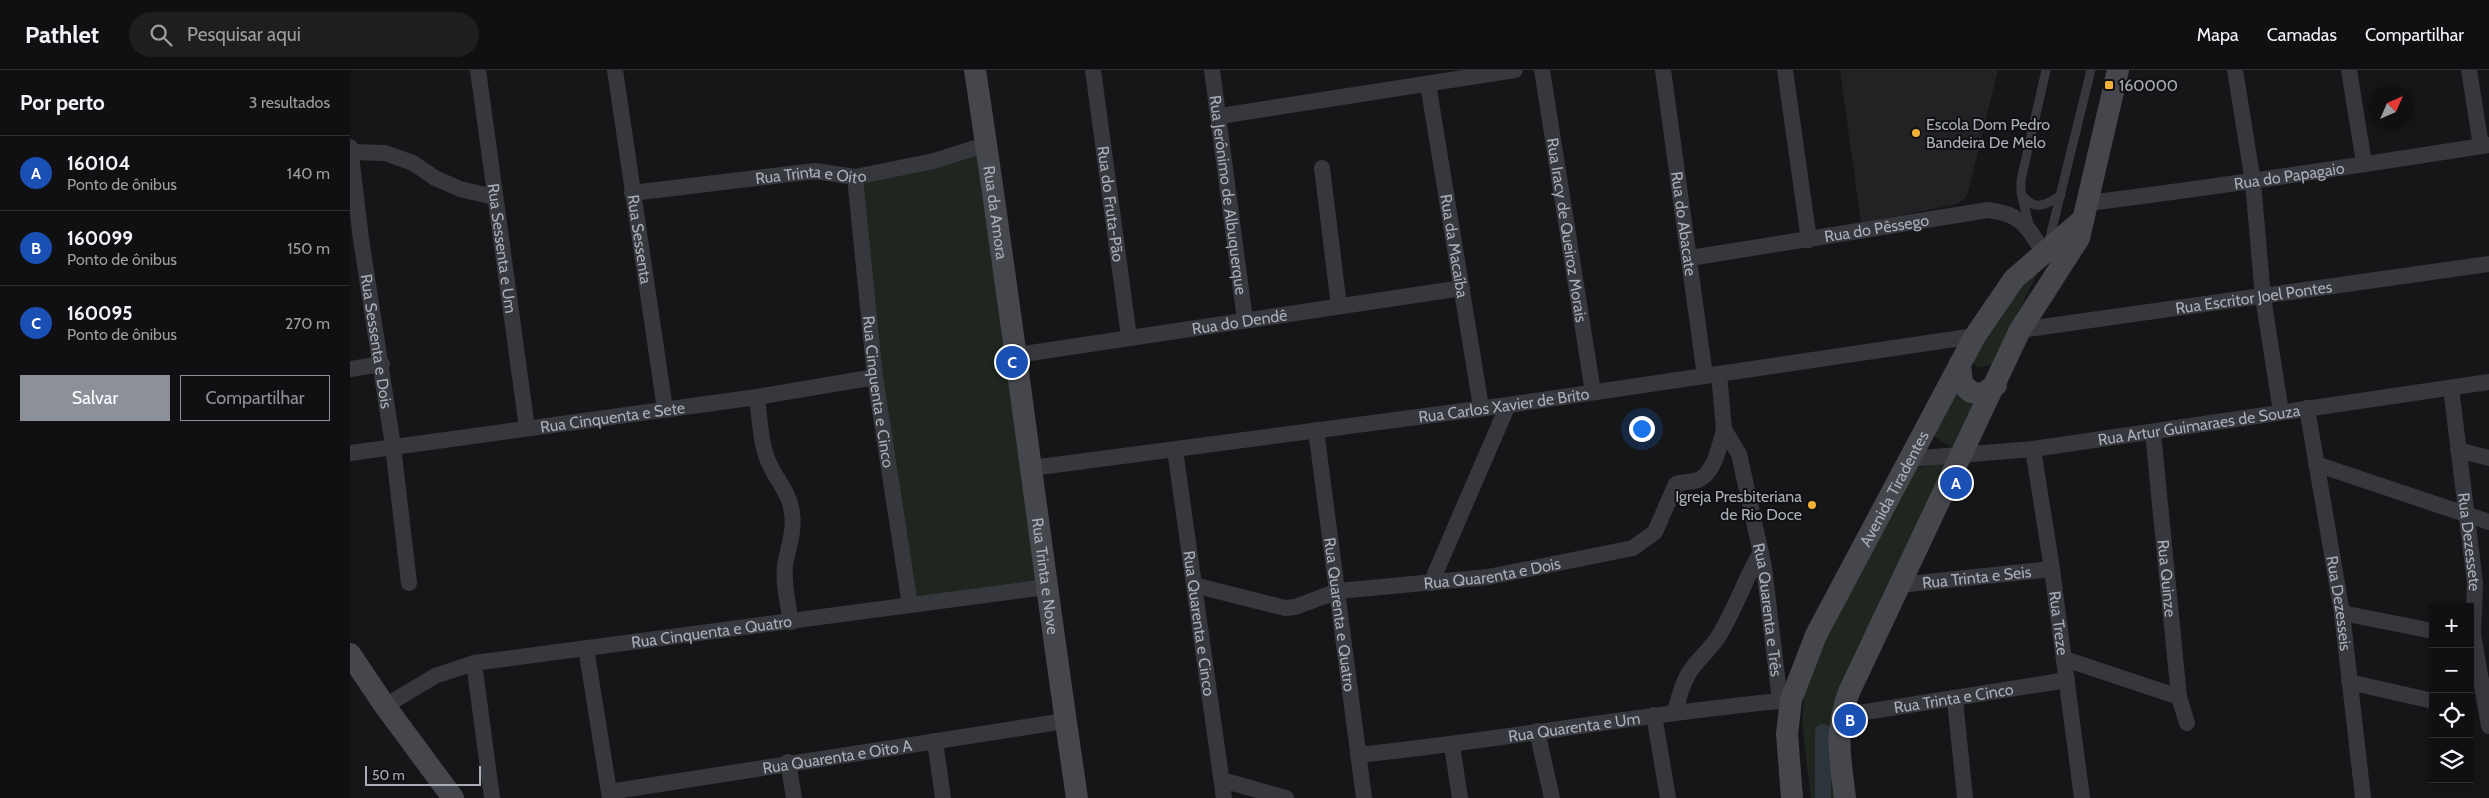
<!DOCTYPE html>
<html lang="pt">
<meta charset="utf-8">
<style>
body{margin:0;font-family:Cabin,sans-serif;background:#1e1e20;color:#f1f3f6}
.controls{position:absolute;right:15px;bottom:15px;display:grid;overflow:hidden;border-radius:0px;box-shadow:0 2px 8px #0003}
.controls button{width:45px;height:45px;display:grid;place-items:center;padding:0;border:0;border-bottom:1px solid #303032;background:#101012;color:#f1f3f6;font:25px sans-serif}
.compass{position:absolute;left:2019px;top:15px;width:45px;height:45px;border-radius:50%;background:#101012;box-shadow:0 2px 8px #0003;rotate:45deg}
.scale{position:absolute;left:15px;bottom:12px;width:116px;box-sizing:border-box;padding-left:5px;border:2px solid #a8adb8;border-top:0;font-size:14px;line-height:18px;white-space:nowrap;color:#a8adb8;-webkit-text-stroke:4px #111113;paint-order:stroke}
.you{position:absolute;left:1291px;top:358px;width:18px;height:18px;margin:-12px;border:4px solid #fff;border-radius:50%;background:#1a73e8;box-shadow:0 0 0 8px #1a73e833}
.badge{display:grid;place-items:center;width:32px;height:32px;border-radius:50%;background:#8c9099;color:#fff;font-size:16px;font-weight:700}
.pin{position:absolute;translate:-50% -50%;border:2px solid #fff;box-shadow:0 1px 5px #0006}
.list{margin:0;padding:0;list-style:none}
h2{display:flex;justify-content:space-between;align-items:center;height:65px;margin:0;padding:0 20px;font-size:21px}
h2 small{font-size:16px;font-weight:400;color:#9c9d9f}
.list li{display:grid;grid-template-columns:32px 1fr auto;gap:15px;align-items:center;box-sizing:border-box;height:75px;padding:0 20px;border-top:1px solid #303032}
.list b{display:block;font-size:19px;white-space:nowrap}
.list p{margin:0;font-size:16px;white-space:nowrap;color:#9c9d9f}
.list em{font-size:16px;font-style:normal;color:#9c9d9f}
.actions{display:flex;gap:10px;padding:15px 20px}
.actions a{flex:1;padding:11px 0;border:1px solid #8c9099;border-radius:0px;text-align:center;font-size:18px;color:#8c9099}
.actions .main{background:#8c9099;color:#fff}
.icon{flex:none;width:28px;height:28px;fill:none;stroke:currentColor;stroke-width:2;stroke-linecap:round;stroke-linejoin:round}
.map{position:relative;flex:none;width:2139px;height:728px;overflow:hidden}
header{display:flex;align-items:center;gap:30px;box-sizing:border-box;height:70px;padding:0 25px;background:#101012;border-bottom:1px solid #303032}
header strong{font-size:24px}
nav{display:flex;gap:28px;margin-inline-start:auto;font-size:18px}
.search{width:350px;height:45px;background:#1e1e20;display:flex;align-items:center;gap:12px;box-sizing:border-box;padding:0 18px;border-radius:28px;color:#9c9d9f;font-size:19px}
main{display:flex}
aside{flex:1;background:#101012}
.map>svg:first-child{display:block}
</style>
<header>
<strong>Pathlet</strong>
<div class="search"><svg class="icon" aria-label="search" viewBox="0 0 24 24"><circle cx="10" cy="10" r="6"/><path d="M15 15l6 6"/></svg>Pesquisar aqui</div>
<nav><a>Mapa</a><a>Camadas</a><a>Compartilhar</a></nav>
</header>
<main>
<aside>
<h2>Por perto<small>3 resultados</small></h2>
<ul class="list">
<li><span class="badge" style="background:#1a4fb4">A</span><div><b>160104</b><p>Ponto de ônibus</p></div><em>140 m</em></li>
<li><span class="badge" style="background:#1a4fb4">B</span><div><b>160099</b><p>Ponto de ônibus</p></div><em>150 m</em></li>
<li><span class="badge" style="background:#1a4fb4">C</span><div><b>160095</b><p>Ponto de ônibus</p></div><em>270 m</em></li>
</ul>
<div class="actions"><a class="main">Salvar</a><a>Compartilhar</a></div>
</aside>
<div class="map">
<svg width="2139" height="728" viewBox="0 0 2139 728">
<rect width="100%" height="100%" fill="#161618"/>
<path fill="#222225" d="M 1490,0 L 1648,0 L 1617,126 L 1608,134 L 1511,153 Z"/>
<g fill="#1e261f">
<path d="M 637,74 L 696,517 L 560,535 L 505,107 Z"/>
<path d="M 1693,192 L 1643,294 L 1628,298 L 1621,290 L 1658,217 Z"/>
<path d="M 1611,319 L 1628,334 L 1604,377 L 1597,375 L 1579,362 Z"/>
<path d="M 1596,391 L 1501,593 L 1494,728 L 1461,728 L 1452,654 L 1456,595 L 1556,401 Z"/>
</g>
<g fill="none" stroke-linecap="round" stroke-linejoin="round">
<path stroke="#2c353c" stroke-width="16" d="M 1473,662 L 1473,728"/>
<g stroke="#37383d" stroke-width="9">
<path d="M 1673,126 C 1684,142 1698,134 1711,125"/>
<path d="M 1680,158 L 1671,123 L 1671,110 L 1696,0"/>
<path d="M 1699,171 L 1741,0"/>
</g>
<g stroke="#37383d" stroke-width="16">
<path id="s1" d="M 128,0 L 177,358"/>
<path id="s2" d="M 265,0 L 315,339"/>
<path id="s3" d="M 743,0 L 779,267"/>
<path id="s4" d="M 862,0 L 895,250"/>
<path id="s5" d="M 1192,0 L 1243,322"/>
<path id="s6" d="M 1313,0 L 1355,306"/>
<path d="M 1435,0 L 1459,170"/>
<path d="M 1885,0 L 1903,112 L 1913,227 L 1931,342"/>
<path d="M 1999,0 L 2014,93"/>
<path d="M 2119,0 L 2131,76"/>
<path id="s7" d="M 1078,14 L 1131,337"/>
<path d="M 870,46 L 1165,0"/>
<path id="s8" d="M 0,77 L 11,169 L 43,376 L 59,513"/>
<path d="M 1,82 L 35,83 L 63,93 L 85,108 L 110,119 L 144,127"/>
<path d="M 972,98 L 989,236"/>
<path id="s9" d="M 505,107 L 525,307 L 560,535"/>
<path id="s10" d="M 282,123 L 465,101 L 505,107 L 584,91 L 637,74"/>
<path id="s11" d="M 1739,133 C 1873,116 2006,96 2139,75"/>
<path id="s12" d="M 1340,188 L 1638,140 C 1672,144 1677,156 1694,183"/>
<path id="s13" d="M 1670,260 L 2139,194"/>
<path id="s14" d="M 667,285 L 1112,218"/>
<path d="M 0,299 L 32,294"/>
<path id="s15" d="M 1369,305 L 1374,359 L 1389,384 L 1414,497 L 1430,631"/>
<path id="s16" d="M 2101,318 L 2125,513 L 2123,564 L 2139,656"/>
<path d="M 407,327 C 410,349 410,375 420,395 C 427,411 440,423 442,443 C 445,461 438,477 435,495 C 433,514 438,534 441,552"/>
<path id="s17" d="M 1957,338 L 1992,543 L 2013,728"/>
<path id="s18" d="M 966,360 L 1014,728"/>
<path id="s19" d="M 1803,363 L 1829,627 L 1837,653"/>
<path id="s20" d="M 1683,379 L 1702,499 L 1732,728"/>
<path id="s21" d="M 825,380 L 874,728"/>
<path d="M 2108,380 L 2139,388"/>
<path id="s22" d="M 0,383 L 407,327 L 525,307"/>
<path id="s23" d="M 1559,389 L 1683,379 L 2139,312"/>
<path d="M 1966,394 L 2139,452"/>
<path id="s24" d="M 682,398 L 1158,335 L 1625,266"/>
<path d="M 1081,513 L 1158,335"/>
<path id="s25" d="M 844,515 L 935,538 L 945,537 L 988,521 L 1138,507 L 1283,478 L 1305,462 L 1326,414 C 1334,411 1343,413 1350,409 C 1365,401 1370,374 1374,359"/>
<path id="s26" d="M 1549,515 L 1702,499"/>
<path d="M 1992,543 L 2083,561"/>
<path d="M 236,578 L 260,728"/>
<path d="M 1715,589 L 1829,627"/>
<path d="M 124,593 L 142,728"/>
<path d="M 1999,612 L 2083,631"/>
<path d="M 1605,630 L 1615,728"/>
<path id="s27" d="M 35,636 L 85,606 L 124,593 L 696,517"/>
<path d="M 1325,642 C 1329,627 1333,610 1343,597 C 1352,586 1363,576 1370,564 C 1386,537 1395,509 1411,482"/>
<path d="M 1304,645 L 1318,728"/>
<path id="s28" d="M 1490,646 L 1717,610"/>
<path d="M 1187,661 L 1202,728"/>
<path d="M 585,671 L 593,728"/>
<path d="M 1102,676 L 1110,728"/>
<path id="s29" d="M 1008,685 C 1153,670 1296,643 1441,630"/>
<path d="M 438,692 L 444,728"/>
<path d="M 872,710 L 936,728"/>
<path id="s30" d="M 259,722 L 715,651"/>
</g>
<g stroke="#45474d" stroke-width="22">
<path id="s31" d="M 625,0 C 662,242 691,486 727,728"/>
<path d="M 1610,294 L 1612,314 L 1621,322 L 1632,324 L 1646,315"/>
<path d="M 0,584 L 35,636 L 103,728"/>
<path id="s32" d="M 1442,728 L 1437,664 L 1441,630 L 1466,565 L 1625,266 L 1664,209 L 1731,151"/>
<path d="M 1495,728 C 1490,686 1484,663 1499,622 L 1670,260 L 1729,168 L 1768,0"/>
</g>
</g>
<g fill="#f2b134" stroke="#111113" stroke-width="2">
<rect x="1754" y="10" width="10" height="10" rx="2.5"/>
<circle cx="1566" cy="63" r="5"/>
<circle cx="1462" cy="435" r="5"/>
</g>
<g text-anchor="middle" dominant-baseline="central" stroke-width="4" stroke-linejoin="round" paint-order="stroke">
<g font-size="16" fill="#a8adb8" stroke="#111113" text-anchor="start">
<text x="1769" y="15">160000</text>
<text x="1576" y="54">Escola Dom Pedro<tspan x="1576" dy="18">Bandeira De Melo</tspan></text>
<text x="1452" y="426" text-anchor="end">Igreja Presbiteriana<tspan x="1452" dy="18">de Rio Doce</tspan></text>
</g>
<g font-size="16" fill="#a8adb8" stroke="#111113">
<text stroke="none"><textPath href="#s11" startOffset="202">Rua do Papagaio</textPath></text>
<text stroke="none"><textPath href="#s10" startOffset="180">Rua Trinta e Oito</textPath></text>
<text stroke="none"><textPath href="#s4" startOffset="126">Rua Jerônimo de Albuquerque</textPath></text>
<text stroke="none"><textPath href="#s3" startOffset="135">Rua do Fruta-Pão</textPath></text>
<text stroke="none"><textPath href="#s31" startOffset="144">Rua da Amora</textPath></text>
<text stroke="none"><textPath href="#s6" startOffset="155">Rua do Abacate</textPath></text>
<text stroke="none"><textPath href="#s12" startOffset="189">Rua do Pêssego</textPath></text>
<text stroke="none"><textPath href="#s5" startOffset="162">Rua Iracy de Queiroz Morais</textPath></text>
<text stroke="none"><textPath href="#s2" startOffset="171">Rua Sessenta</textPath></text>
<text stroke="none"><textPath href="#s7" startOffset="164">Rua da Macaíba</textPath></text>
<text stroke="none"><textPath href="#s1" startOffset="180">Rua Sessenta e Um</textPath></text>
<text stroke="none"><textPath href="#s13" startOffset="236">Rua Escritor Joel Pontes</textPath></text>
<text stroke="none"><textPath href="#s14" startOffset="225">Rua do Dendê</textPath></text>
<text stroke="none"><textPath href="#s8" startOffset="196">Rua Sessenta e Dois</textPath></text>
<text stroke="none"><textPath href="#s9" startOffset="216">Rua Cinquenta e Cinco</textPath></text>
<text stroke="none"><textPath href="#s24" startOffset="476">Rua Carlos Xavier de Brito</textPath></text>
<text stroke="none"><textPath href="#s22" startOffset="265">Rua Cinquenta e Sete</textPath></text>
<text stroke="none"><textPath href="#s23" startOffset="292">Rua Artur Guimaraes de Souza</textPath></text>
<text stroke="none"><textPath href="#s32" startOffset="334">Avenida Tiradentes</textPath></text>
<text stroke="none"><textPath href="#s16" startOffset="155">Rua Dezessete</textPath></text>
<text stroke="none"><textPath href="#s25" startOffset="305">Rua Quarenta e Dois</textPath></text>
<text stroke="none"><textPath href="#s31" startOffset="511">Rua Trinta e Nove</textPath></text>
<text stroke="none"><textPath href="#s26" startOffset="78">Rua Trinta e Seis</textPath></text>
<text stroke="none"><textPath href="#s19" startOffset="146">Rua Quinze</textPath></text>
<text stroke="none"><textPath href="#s17" startOffset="198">Rua Dezesseis</textPath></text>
<text stroke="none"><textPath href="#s15" startOffset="242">Rua Quarenta e Três</textPath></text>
<text stroke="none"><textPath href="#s18" startOffset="186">Rua Quarenta e Quatro</textPath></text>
<text stroke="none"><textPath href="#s20" startOffset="176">Rua Treze</textPath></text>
<text stroke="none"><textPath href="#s21" startOffset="175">Rua Quarenta e Cinco</textPath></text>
<text stroke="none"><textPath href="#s27" startOffset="339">Rua Cinquenta e Quatro</textPath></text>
<text stroke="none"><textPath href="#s28" startOffset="115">Rua Trinta e Cinco</textPath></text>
<text stroke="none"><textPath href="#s29" startOffset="218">Rua Quarenta e Um</textPath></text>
<text stroke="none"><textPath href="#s30" startOffset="231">Rua Quarenta e Oito A</textPath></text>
</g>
</g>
</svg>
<div class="controls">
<button>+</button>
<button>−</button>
<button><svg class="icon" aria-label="locate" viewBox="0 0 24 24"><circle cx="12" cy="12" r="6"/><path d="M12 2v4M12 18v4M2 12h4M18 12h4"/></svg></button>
<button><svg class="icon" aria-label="layers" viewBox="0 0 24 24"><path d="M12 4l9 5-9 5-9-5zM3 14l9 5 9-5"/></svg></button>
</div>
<svg class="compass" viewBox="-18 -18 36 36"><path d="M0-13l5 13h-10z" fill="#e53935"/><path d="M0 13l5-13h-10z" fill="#9c9d9f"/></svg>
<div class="scale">50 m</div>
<div class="you"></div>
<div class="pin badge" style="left:1606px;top:413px;background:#1a4fb4">A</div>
<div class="pin badge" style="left:1500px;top:650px;background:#1a4fb4">B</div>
<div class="pin badge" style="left:662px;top:292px;background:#1a4fb4">C</div>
</div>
</main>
